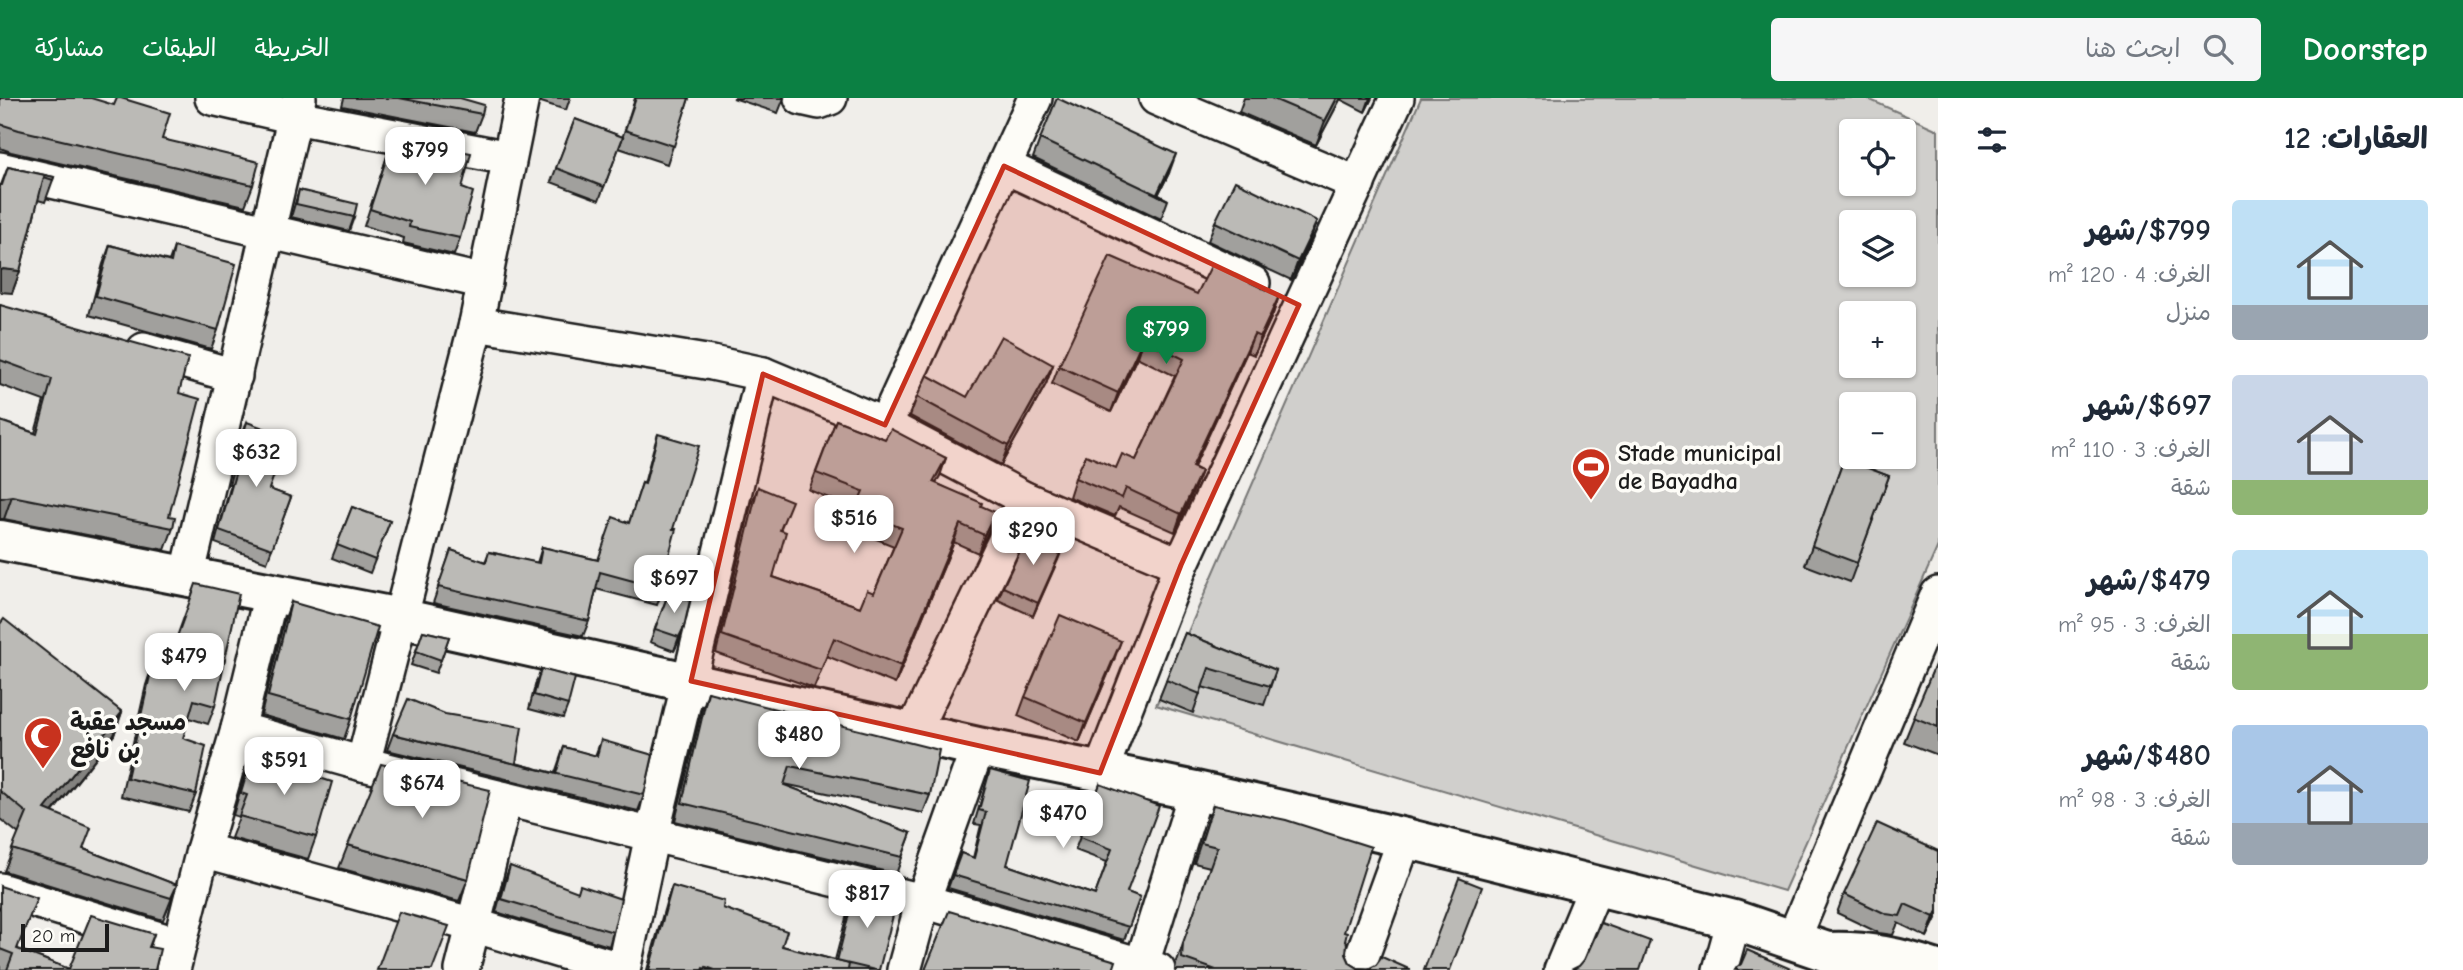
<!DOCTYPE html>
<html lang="ar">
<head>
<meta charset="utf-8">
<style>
  :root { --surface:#fff; --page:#f6f6f7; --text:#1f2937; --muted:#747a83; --accent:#0b8043 }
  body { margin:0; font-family:"Comic Neue","Playpen Sans Arabic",sans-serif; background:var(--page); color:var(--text); direction:rtl; height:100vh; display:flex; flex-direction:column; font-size:26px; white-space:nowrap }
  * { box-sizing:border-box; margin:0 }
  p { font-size:23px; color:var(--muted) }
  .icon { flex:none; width:38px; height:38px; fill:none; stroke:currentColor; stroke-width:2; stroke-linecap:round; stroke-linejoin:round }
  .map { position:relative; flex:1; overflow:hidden; direction:ltr }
  .panel { display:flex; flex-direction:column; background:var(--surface); width:525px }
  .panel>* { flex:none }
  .buttons { position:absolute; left:1839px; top:21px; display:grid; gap:14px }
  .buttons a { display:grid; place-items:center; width:77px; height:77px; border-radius:7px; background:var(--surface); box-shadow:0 2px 5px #0004; font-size:35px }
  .scale { position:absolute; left:21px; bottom:18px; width:88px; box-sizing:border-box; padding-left:7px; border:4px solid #1c1c1c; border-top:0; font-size:19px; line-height:24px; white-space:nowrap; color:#1c1c1c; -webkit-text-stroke:5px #fdfcf7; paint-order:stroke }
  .price { position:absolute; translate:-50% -60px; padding:0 16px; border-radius:14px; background:#fff; color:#222; font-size:23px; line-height:46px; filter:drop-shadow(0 2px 4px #0008) }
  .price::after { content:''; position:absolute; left:50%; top:42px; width:21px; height:16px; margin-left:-10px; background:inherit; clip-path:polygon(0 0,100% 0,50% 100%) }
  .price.current { background:var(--accent); color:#fff }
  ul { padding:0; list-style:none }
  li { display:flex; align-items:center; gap:21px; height:175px; padding:0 35px }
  li span { display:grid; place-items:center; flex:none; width:196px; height:140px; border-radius:7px; color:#555 }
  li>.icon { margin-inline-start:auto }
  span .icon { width:84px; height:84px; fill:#fffc; stroke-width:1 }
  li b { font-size:30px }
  h2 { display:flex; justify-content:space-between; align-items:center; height:84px; padding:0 35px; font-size:30px }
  header { display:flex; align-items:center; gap:42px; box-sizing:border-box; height:98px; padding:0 35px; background:var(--accent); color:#fff }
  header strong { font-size:33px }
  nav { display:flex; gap:38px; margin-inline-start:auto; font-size:24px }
  .search { width:490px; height:63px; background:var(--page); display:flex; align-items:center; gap:18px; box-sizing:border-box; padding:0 24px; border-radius:7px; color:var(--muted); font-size:26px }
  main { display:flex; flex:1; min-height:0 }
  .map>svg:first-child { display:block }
  .green { fill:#d0cfcc; stroke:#767674; stroke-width:2; fill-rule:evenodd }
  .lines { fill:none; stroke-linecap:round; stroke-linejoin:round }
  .street-casing { stroke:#1c1c1c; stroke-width:38 }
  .secondary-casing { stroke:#1c1c1c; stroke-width:44 }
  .street { stroke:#fdfcf7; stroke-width:33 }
  .secondary { stroke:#fdfcf7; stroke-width:38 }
  .wall { fill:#a1a09d; stroke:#1c1c1c; stroke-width:2 }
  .shaded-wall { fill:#83827f; stroke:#1c1c1c; stroke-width:2 }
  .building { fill:#bbbab6; stroke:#1c1c1c; stroke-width:2 }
  .marked { fill:#c8321e; fill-opacity:0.2; stroke:#c8321e; stroke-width:5; stroke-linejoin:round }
  .labels { text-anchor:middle; stroke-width:7; stroke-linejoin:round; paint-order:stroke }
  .poi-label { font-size:24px; font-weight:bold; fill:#1c1c1c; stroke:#fdfcf7; text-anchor:start }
</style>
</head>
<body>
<header>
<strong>Doorstep</strong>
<div class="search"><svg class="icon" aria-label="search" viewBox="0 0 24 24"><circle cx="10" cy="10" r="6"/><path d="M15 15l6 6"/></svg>ابحث هنا</div>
<nav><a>الخريطة</a><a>الطبقات</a><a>مشاركة</a></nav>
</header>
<main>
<section class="panel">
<h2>العقارات: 12<svg class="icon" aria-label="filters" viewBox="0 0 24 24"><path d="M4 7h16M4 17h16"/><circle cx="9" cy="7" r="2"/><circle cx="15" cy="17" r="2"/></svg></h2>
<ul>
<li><span style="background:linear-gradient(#bfe0f5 75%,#9aa5b1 0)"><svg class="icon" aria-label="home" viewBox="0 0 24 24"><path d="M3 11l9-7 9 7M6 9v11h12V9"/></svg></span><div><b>$799/شهر</b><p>الغرف: 4 · 120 m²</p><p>منزل</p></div></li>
<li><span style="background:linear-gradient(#c9d6e8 75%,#8fb573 0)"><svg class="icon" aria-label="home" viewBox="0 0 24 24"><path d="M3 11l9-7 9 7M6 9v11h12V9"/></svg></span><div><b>$697/شهر</b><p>الغرف: 3 · 110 m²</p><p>شقة</p></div></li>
<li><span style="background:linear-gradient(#bfe0f5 60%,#8fb573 0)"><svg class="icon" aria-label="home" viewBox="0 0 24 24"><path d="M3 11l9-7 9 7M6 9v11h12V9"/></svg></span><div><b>$479/شهر</b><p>الغرف: 3 · 95 m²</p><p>شقة</p></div></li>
<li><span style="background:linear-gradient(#a9c7e8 70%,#9aa5b1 0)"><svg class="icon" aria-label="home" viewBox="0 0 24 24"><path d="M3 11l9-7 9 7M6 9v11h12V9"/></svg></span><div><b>$480/شهر</b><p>الغرف: 3 · 98 m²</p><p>شقة</p></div></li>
</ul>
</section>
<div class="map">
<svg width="1938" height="872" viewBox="0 0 1938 872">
  <rect width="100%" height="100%" fill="#f0eeea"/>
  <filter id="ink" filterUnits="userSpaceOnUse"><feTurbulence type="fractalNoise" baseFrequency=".0143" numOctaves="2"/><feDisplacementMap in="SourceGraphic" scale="14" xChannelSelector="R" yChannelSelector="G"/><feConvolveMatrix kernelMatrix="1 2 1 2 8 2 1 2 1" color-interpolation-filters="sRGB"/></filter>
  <g filter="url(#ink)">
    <!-- green -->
    <path class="green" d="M1421,0H1866L1938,32V448L1784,793L1156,607ZM1852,33H1904V86H1852ZM1852,124H1904V177H1852ZM1852,215H1904V268H1852ZM1852,306H1904V359H1852Z"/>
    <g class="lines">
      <!-- street casing -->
      <g class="street-casing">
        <g id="street">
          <polyline points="212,0 295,19 509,60"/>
          <polyline points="801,0 819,4 830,0"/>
          <polyline points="1156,0 1358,86"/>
          <polyline points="1004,68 1253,185"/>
          <polyline points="0,71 485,184"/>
          <polyline points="476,226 712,265 763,276 885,327 1025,401 1181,467"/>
          <polyline points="144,252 235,278"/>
          <polyline points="885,327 1035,0"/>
          <polyline points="187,479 299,0"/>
          <polyline points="238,631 363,666 923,803 1158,872"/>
          <polyline points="913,634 1025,401"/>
          <polyline points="363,666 476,226 522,0"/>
          <polyline points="1100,675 1181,467 1397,0"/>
          <polyline points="203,752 473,827 623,872 652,737 763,276"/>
          <polyline points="0,792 179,847"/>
          <polyline points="1793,842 1938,496"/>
          <polyline points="173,872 203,752 238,631 271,496"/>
          <polyline points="462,872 505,701"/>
          <polyline points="904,872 923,803 978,649"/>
          <polyline points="1140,872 1196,693"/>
          <polyline points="1357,872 1405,740"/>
          <polyline points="1561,872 1597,786"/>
          <polyline points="1720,872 1734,822"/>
        </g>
      </g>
      <!-- secondary casing -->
      <g class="secondary-casing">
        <g id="secondary">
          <polyline points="0,442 400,520 978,649 1196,693 1405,740 1734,822 1827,854 1855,872"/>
          <path d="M1827,854C1866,852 1900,860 1937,872"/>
        </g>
      </g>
      <!-- street -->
      <use href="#street" class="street"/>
      <!-- secondary -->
      <use href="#secondary" class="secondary"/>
    </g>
    <!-- wall -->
    <g class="wall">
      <polygon points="0,0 253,87 245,108 11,54 0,50"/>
      <polygon points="344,0 460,0 482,16 475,34 342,8"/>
      <polygon points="541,0 570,0 566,12 541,4"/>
      <polygon points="635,0 689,0 667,66 619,50"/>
      <polygon points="733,0 784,0 778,15"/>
      <polygon points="1244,0 1372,0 1365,14 1340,1 1316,47 1239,14"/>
      <polygon points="575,21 623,39 599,102 551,84"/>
      <polygon points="393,40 462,90 460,140 454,157 403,145 404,140 364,128"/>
      <polygon points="1040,41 1169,75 1158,97 1168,102 1161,121 1033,60"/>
      <polygon points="8,69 54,79 45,104 38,102 20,173 12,195 1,87"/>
      <polygon points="299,92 354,119 349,133 291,119"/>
      <polygon points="1215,124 1310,142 1291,182 1208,143"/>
      <polygon points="110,147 169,163 174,149 218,232 211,251 89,217 103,166"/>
      <polygon points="1197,196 1279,198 1273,216 1254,257 1247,254 1194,369 1201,373 1194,391 1175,434 1119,409 1115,418 1069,399 1075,380 1116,370 1136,362 1175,278 1137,259 1111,314 1052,286 1059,268"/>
      <polygon points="0,207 179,295 169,418 173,430 165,452 4,421 0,421 0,323 35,335 44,303 0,287"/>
      <polygon points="1053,267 1046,286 1001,367 910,318 917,299 967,299"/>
      <polygon points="836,322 885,341 946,360 936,385 981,408 989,432 978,455 954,444 895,586 827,558 814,590 716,555 751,407 758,389 781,432 773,479 860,509 874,495 894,448 849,430 856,411 809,392"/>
      <polygon points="247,324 269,391 291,399 267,464 215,445 231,386 229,386 242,338"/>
      <polygon points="658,336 673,431 663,491 657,507 596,491 589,523 583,538 433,505 451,452 485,464 489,454 537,465 542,449 598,462 629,425 642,385 644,386 653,352"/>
      <polygon points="1844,361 1889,378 1850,484 1805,467"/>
      <polygon points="352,409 390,423 370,475 332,460"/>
      <polygon points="1063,449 1033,518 998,502 1003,489"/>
      <polygon points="669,494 684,529 674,553 650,544"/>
      <polygon points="291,504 351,621 344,641 261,617 284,523"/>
      <polygon points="0,526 122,614 114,637 53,714 84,751 177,787 163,822 4,773 19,736 0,721"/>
      <polygon points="423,533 449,539 436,575 411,567"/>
      <polygon points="1185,535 1276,572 1264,607 1202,589 1193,615 1159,601"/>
      <polygon points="1938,560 1938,657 1904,644"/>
      <polygon points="1114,562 1079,644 1018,618 1025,599"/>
      <polygon points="152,569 215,608 208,626 189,620 183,640 196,696 189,714 121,698 146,587"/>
      <polygon points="541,571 568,607 563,620 529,611 536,584"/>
      <polygon points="708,594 930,697 923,715 784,686 784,687 911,735 896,776 675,723 702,612"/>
      <polygon points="393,636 555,675 564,649 595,658 601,642 644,697 638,713 387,652"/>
      <polygon points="252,658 316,739 308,761 231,740 239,719 233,717 244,680"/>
      <polygon points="990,672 1007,767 1095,797 1107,764 1075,752 1100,686 1127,794 1140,799 1124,842 948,790 961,755 973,760 981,727 974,726"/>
      <polygon points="1213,707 1344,834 1346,856 1350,865 1358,870 1411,872 1175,872 1176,866 1210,769 1194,765"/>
      <polygon points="348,747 468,781 459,803 339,770"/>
      <polygon points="1938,753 1938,816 1927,839 1898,825 1893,837 1879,835 1837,815 1844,796"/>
      <polygon points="510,768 613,834 609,848 496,814 505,781"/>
      <polygon points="0,788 18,851 69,871 154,836 150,849 155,872 0,872"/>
      <polygon points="672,788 723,810 782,848 835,862 850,805 855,792 879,872 647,872 666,805"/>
    </g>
    <!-- shaded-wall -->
    <g class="shaded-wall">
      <polygon points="1337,0 1341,0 1316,47 1325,23"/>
      <polygon points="1370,0 1372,0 1365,14"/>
      <polygon points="1176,56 1169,75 1158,97 1157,96"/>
      <polygon points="1317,123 1310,142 1291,182 1298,163"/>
      <polygon points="3,171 20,173 12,195 0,194 0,173"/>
      <polygon points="1279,198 1273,216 1254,257 1260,239"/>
      <polygon points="1254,236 1247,254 1185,387 1192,369"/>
      <polygon points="1143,241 1137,259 1111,314 1118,295"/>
      <polygon points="1053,267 1046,286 1001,367 1008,348"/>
      <polygon points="946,360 940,378 927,401 933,384"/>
      <polygon points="1201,373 1194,391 1175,434 1181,416"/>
      <polygon points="12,398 4,421 0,421 0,400"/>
      <polygon points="995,414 989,432 978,455 984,437"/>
      <polygon points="960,426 954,444 895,586 901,568"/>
      <polygon points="1063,449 1058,462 1033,518 1038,505"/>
      <polygon points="684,529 679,543 674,553 679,539"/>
      <polygon points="1121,543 1114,562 1079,644 1086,625"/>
      <polygon points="122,614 114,637 37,733 45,711"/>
      <polygon points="1938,811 1938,816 1927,839 1934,819"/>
    </g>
    <!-- building -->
    <g class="building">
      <polygon points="0,0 91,0 114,7 117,0 121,0 170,15 162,41 259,64 253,87 19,32 0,26"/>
      <polygon points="399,0 460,0 484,7 482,16"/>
      <polygon points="636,0 689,0 674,48 625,32"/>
      <polygon points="1057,0 1176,56 1157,96 1168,102 1040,41"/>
      <polygon points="1271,0 1337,0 1325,23"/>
      <polygon points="575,21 623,39 604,89 556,70"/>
      <polygon points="393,40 471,55 462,90 473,94 460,140 409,129 410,124 370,111"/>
      <polygon points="8,69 54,79 53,82 44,79 20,173 3,171 0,173 0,87 2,87"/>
      <polygon points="1235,83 1317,123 1298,163 1215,124"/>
      <polygon points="299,92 357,106 354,119 296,106"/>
      <polygon points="110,147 171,164 174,149 236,166 218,232 96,198"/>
      <polygon points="1110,158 1197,196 1212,166 1279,198 1260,239 1254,236 1192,369 1201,373 1181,416 1126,390 1122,400 1075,380 1086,357 1116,370 1122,356 1136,362 1184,261 1143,241 1118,295 1059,268"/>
      <polygon points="0,207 188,260 179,295 200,301 169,418 175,419 173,430 12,398 0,400 0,323 37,336 52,281 0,262"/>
      <polygon points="1001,238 1053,267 1008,348 917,299 927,277 967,299"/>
      <polygon points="836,322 885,341 891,331 946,360 933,384 982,405 981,408 995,414 984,437 960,426 901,568 834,540 821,572 722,537 758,389 792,403 780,432 786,434 773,479 860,509 867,492 874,495 902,430 855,412 863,393 816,375"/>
      <polygon points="247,324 288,339 269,391 291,399 272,451 219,432 236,373 233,372"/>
      <polygon points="658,336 699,348 673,431 676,431 669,457 672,458 663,491 600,474 589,523 438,489 451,452 486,464 489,454 539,465 542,449 598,462 613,419 629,425 642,385 645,386"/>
      <polygon points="1844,361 1889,378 1857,465 1812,448"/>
      <polygon points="352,409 390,423 375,462 337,447"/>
      <polygon points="1029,434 1063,449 1038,505 1003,489"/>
      <polygon points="196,486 239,496 215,608 194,602 183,640 206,648 196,696 127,680 152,569 165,572"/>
      <polygon points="669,494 690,502 684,529 679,539 655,531"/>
      <polygon points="291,504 378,529 351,621 268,598"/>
      <polygon points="1060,517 1121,543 1086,625 1025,599"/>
      <polygon points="4,521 122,614 45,711 91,730 83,751 177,787 171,800 12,751 27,715 0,693 0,526"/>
      <polygon points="423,533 449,539 441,562 416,553"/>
      <polygon points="1185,535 1276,572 1270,588 1209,570 1200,596 1166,582"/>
      <polygon points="1938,560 1938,629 1913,619"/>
      <polygon points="541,571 575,580 568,607 534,597"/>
      <polygon points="708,594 939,652 930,697 790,668 784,687 911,735 902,759 682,705"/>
      <polygon points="408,601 445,616 522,629 516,665 556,676 564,649 597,658 601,642 653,657 644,697 393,636"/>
      <polygon points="252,658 332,684 316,739 239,718 247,697 241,695"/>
      <polygon points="381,666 490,692 468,781 348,747"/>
      <polygon points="990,672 1030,683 1007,767 1095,797 1112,751 1080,739 1100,686 1159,708 1127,794 1140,799 1129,829 953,777 961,755 974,760 986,714 979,712"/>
      <polygon points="1213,707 1286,722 1371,749 1344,834 1347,835 1345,843 1347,844 1346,856 1350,865 1358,870 1368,871 1376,867 1382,859 1411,872 1216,872 1182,860 1183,845 1217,749 1201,745"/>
      <polygon points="1877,725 1938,753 1938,811 1934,819 1905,806 1900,818 1886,816 1844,796"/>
      <polygon points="510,768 578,794 580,787 621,801 613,834 501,801"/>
      <polygon points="1459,780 1482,789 1450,872 1424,872"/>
      <polygon points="0,788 37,800 17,851 69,871 91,817 154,836 149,849 160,851 155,872 7,872 13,856 0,851"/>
      <polygon points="672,788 724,803 723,810 787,833 782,848 849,866 848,872 715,872 706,869 705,871 703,870 702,872 649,872"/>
      <polygon points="855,792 897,802 879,872 875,872 837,863"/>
      <polygon points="949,813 1116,863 1113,872 925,872"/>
      <polygon points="399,814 449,828 432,872 377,872"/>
      <polygon points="1601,825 1650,843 1640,872 1571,872 1579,868 1585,861"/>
      <polygon points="1747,852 1793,872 1735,872 1737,869 1741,866"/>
    </g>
  </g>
  <!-- marked area -->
  <path class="marked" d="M1004,68L1299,207L1181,467L1100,675L691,583L763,276L885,327Z"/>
  <!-- icons -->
  <defs>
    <g id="stadium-pin" transform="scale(2.0125)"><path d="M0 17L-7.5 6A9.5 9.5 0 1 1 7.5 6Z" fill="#c8321e" stroke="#fdfcf7"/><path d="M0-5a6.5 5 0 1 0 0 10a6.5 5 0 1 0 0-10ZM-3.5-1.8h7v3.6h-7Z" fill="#fff"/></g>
    <g id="mosque-pin" transform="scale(2.0125)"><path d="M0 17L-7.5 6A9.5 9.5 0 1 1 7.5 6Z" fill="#c8321e" stroke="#fdfcf7"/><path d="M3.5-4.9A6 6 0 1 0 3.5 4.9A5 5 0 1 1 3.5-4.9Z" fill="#fff"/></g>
  </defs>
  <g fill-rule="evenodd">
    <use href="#stadium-pin" x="1591" y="369"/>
    <use href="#mosque-pin" x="43" y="638"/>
  </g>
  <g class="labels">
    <!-- poi labels -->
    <g class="poi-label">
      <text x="1618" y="363">Stade municipal<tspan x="1618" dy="28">de Bayadha</tspan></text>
      <text x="70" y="632">مسجد عقبة<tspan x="70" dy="28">بن نافع</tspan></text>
    </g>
  </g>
</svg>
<div class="buttons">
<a><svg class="icon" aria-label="locate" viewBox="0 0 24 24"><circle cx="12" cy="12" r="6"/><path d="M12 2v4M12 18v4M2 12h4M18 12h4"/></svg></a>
<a><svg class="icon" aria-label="layers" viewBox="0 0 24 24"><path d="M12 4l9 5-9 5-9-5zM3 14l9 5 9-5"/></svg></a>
<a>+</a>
<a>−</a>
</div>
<div class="scale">20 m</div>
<b class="price" style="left:425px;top:89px">$799</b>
<b class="price current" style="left:1166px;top:268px">$799</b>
<b class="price" style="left:256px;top:391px">$632</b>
<b class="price" style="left:854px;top:457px">$516</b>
<b class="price" style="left:1033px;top:469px">$290</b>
<b class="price" style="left:674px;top:517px">$697</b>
<b class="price" style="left:184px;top:595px">$479</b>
<b class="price" style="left:799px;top:673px">$480</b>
<b class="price" style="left:284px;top:699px">$591</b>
<b class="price" style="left:422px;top:722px">$674</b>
<b class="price" style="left:1063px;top:752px">$470</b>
<b class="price" style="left:867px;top:832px">$817</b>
</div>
</main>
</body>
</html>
